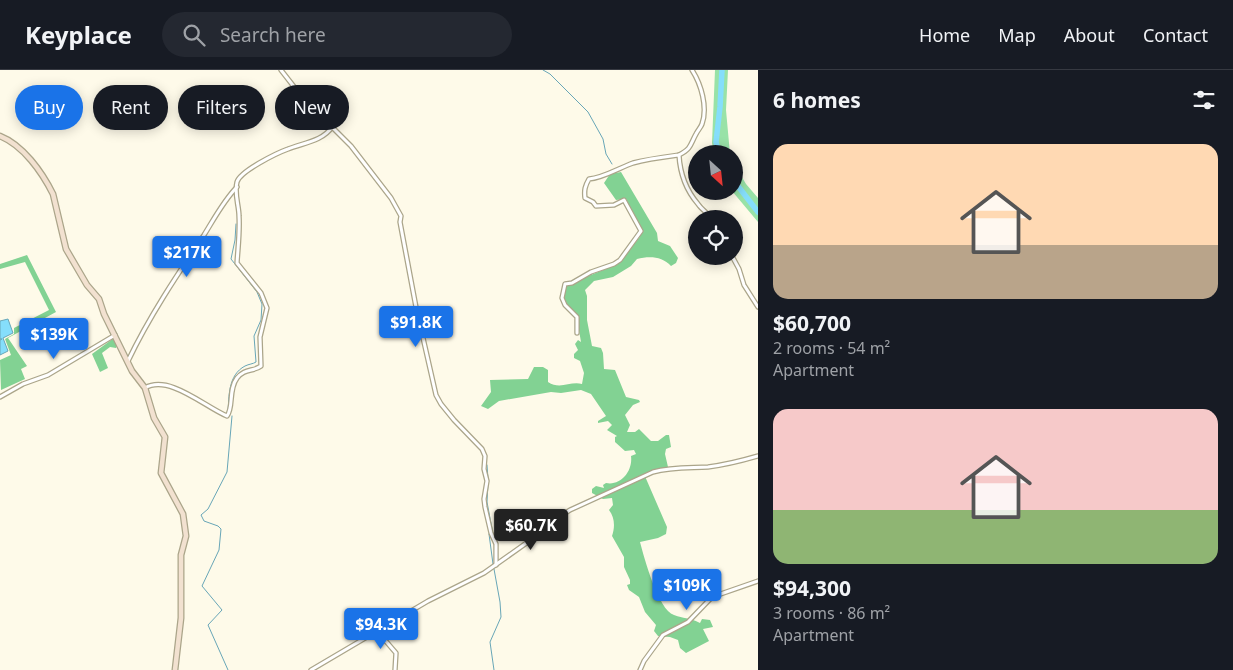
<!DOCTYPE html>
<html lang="en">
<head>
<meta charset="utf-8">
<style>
  :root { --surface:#171b24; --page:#242831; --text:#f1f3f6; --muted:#9ea1a6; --line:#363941; --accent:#1a73e8 }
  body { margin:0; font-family:"Noto Sans",sans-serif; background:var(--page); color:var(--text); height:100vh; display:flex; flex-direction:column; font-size:19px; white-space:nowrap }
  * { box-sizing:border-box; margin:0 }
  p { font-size:16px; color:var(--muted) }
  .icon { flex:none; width:28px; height:28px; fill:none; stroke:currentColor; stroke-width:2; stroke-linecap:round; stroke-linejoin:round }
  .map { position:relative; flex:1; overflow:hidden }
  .sheet { display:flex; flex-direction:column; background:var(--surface); width:475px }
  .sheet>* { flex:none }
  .top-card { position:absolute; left:15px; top:15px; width:475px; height:45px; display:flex; gap:10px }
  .needle { width:32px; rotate:153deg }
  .buttons { position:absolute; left:688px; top:75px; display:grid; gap:10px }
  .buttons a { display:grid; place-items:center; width:55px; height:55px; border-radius:50%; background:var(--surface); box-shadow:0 2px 12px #0003; font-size:25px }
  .price { position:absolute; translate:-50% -42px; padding:0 11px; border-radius:5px; background:var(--accent); color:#fff; font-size:16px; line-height:32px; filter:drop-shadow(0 1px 2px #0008) }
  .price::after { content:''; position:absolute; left:50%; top:30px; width:15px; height:11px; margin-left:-8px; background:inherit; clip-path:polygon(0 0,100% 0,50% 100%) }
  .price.current { background:#222; color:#fff }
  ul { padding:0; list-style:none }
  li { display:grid; align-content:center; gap:10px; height:265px; padding:0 15px }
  li span { display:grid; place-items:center; height:155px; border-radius:15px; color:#555 }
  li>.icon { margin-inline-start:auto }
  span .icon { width:90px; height:90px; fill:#fffc; stroke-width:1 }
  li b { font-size:21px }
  h2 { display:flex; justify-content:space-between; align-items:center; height:60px; padding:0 15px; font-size:21px }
  .pill { padding:0 18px; border-radius:22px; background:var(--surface); box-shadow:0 2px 12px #0003; font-size:18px; line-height:45px }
  .pill.current { background:var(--accent); color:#fff }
  header { display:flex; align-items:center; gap:30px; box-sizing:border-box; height:70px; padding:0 25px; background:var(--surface); border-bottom:1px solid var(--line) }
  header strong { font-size:24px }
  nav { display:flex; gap:28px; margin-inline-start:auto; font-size:18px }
  .search { width:350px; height:45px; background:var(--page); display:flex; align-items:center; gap:12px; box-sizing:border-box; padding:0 18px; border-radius:28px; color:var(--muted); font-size:19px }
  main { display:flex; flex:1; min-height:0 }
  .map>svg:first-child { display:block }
  .green { fill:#98e2a7 }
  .forest { fill:#82d293 }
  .water { fill:#85defb; stroke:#68a6b7 }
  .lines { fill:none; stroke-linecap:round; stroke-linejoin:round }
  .stream { stroke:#68a6b7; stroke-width:1 }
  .river { stroke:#85defb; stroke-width:5.5 }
  .street-casing { stroke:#aba58a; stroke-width:5.5 }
  .secondary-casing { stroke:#aba58a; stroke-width:7 }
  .street { stroke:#fff; stroke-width:3 }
  .secondary { stroke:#f2e1d0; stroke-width:4.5 }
</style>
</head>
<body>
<header>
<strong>Keyplace</strong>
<div class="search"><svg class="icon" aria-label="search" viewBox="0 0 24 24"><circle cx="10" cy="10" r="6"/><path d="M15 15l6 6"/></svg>Search here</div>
<nav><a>Home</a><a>Map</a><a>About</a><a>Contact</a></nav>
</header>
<main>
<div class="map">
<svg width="758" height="600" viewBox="0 0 758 600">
  <rect width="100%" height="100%" fill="#fefae9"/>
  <!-- green -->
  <g class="green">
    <polygon points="715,0 728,0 726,40 730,84 714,84 712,73"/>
    <polygon points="734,94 746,114 758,128 758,152 732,121 734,121"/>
  </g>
  <!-- forest -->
  <g class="forest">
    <path d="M621,102L657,163L658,171L670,176L678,188L676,193L671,196C662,186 649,186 637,189L631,196L613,207L594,211L585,220L587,226V250L592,276L601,278L603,283L604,299L615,300L626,327L639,330L640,332L633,335L625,345L630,355L627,362H635L639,359L651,371H658L666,365H669L671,377L666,379L665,384L668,397L644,404L667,457L666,464L658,468L640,472C644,487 658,540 674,545C684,549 688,547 700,553L702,549L710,550L713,557L703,559L709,571L686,583L680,578L678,570L670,567L658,566L654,561L656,555L645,542L639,527L629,520L627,515L630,514V510L624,497V487L612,466C615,457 615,448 609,440L613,435L612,428L603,429L592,423V419L596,416L604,418L603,415L606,413C621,416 633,401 631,386L636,384L634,380L625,381L615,372V367L617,366L607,360L612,355L608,351L598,353V351L606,346L591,324L581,320L561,323L551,322L499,331L488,339L481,336L491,322L490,310L528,309L534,297H543L548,300V312C560,320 570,311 582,314L584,303L580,291L574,288V284L578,280L575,274L578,270L581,272L576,243L568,237L563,229L566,215L618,194L639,168L642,161L626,129L616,130L604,113L610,104Z"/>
    <polygon points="27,185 56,242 8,268 27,296 21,299 25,309 1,320 0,290 11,285 5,269 14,264 14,258 49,240 25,192 0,199 0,194"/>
    <polygon points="114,268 120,269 116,278 110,277 102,283 108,298 100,302 92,284"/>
  </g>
  <!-- water -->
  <polygon class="water" points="8,249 13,263 3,268 8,281 0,285 0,270 2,269 0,269 0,251"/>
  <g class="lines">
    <!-- stream -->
    <g class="stream">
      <polyline points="543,0 550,4 588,42 603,69 606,84 612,94"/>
      <path d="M228,343C229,326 228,305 245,296C249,294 253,294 256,292L254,266L261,250L262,234L257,222L231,189L235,170L236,154"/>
      <polyline points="487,395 488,409"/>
      <polyline points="488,413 487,432 492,459"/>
      <polyline points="489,464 493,494"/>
      <polyline points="494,499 500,532 501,547 490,572 494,600"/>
      <polyline points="228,600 208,555 222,540 202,516 219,480 221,459 218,456 204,451 201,445 208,439 227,402 232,346"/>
    </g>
    <!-- river -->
    <g class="river">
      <polyline points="719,84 716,72 720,37 722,0"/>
      <polyline points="734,111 758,142"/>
    </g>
    <!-- street casing -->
    <g class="street-casing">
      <g id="street">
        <path d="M692,0C701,14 708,37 702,54C701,57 698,60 696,64C690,75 692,78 679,85C680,103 686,120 698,134C702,140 708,143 712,149"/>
        <polyline points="332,57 351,76 391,128 401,146 400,152 416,237 436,325 441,334 454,350 482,379 485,386 484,399 487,411 484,429 485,437 491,463 496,474 496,495"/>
        <polyline points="732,186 739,199 744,215 758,237"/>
        <path d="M577,263V247L565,235L562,228L565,214L572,213L591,202L614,194L620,190L641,161L624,130L614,135L596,136L593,132L585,128C584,120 585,116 589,109C603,108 619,98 633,93C648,89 664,87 679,85"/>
        <path d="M128,291C149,247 177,205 204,165C214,149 224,130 237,117"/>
        <path d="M145,318C169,304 205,337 227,346C234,337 228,320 237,308C245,298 253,302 261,296L260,267L267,238L261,223L237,193C238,177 240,162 239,146C239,135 234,124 237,112C240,101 277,83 288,79C303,73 323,71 332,57L302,27L281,0"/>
        <polyline points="0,327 23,314 48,305 115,265"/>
        <polyline points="380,559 384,569 396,583 395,600"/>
        <path d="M311,600L428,531L484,503L525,474L553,451L570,440L653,402C671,397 689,398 708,397C725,395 741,391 758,386"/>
        <polyline points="640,600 644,591 663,565 688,552 712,527 758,511"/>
      </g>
    </g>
    <!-- secondary casing -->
    <g class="secondary-casing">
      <path id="secondary" d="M0,66C23,75 42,102 53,124L66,179L87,215L99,229L104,244L132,301L145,318L154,348L165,367L161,403L183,444L186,466L181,485V548L175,600"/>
    </g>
    <!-- street -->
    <use href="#street" class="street"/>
    <!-- secondary -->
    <use href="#secondary" class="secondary"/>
  </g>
</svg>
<div class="buttons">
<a><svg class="needle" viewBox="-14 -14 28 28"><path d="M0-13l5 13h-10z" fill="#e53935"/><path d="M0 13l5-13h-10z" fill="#9ea1a6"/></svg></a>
<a><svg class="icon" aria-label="locate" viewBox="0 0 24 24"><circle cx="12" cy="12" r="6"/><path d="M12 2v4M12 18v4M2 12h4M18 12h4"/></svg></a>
</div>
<b class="price" style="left:187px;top:208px">$217K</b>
<b class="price" style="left:416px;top:278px">$91.8K</b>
<b class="price" style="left:54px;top:290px">$139K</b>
<b class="price current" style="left:531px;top:481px">$60.7K</b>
<b class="price" style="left:687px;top:541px">$109K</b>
<b class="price" style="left:381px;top:580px">$94.3K</b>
<div class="top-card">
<a class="pill current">Buy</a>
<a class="pill">Rent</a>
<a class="pill">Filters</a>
<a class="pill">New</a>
</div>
</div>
<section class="sheet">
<h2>6 homes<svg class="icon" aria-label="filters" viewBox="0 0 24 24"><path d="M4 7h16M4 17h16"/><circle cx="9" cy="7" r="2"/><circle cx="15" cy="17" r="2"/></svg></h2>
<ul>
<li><span style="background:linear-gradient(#ffd9b3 65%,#b9a48a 0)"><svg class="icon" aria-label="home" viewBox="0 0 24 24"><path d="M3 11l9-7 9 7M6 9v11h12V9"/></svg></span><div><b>$60,700</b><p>2 rooms · 54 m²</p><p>Apartment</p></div></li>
<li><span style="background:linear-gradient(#f6c9c9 65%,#8fb573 0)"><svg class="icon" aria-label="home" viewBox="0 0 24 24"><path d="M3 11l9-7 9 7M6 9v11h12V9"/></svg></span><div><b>$94,300</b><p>3 rooms · 86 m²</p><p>Apartment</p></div></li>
</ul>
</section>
</main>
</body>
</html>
